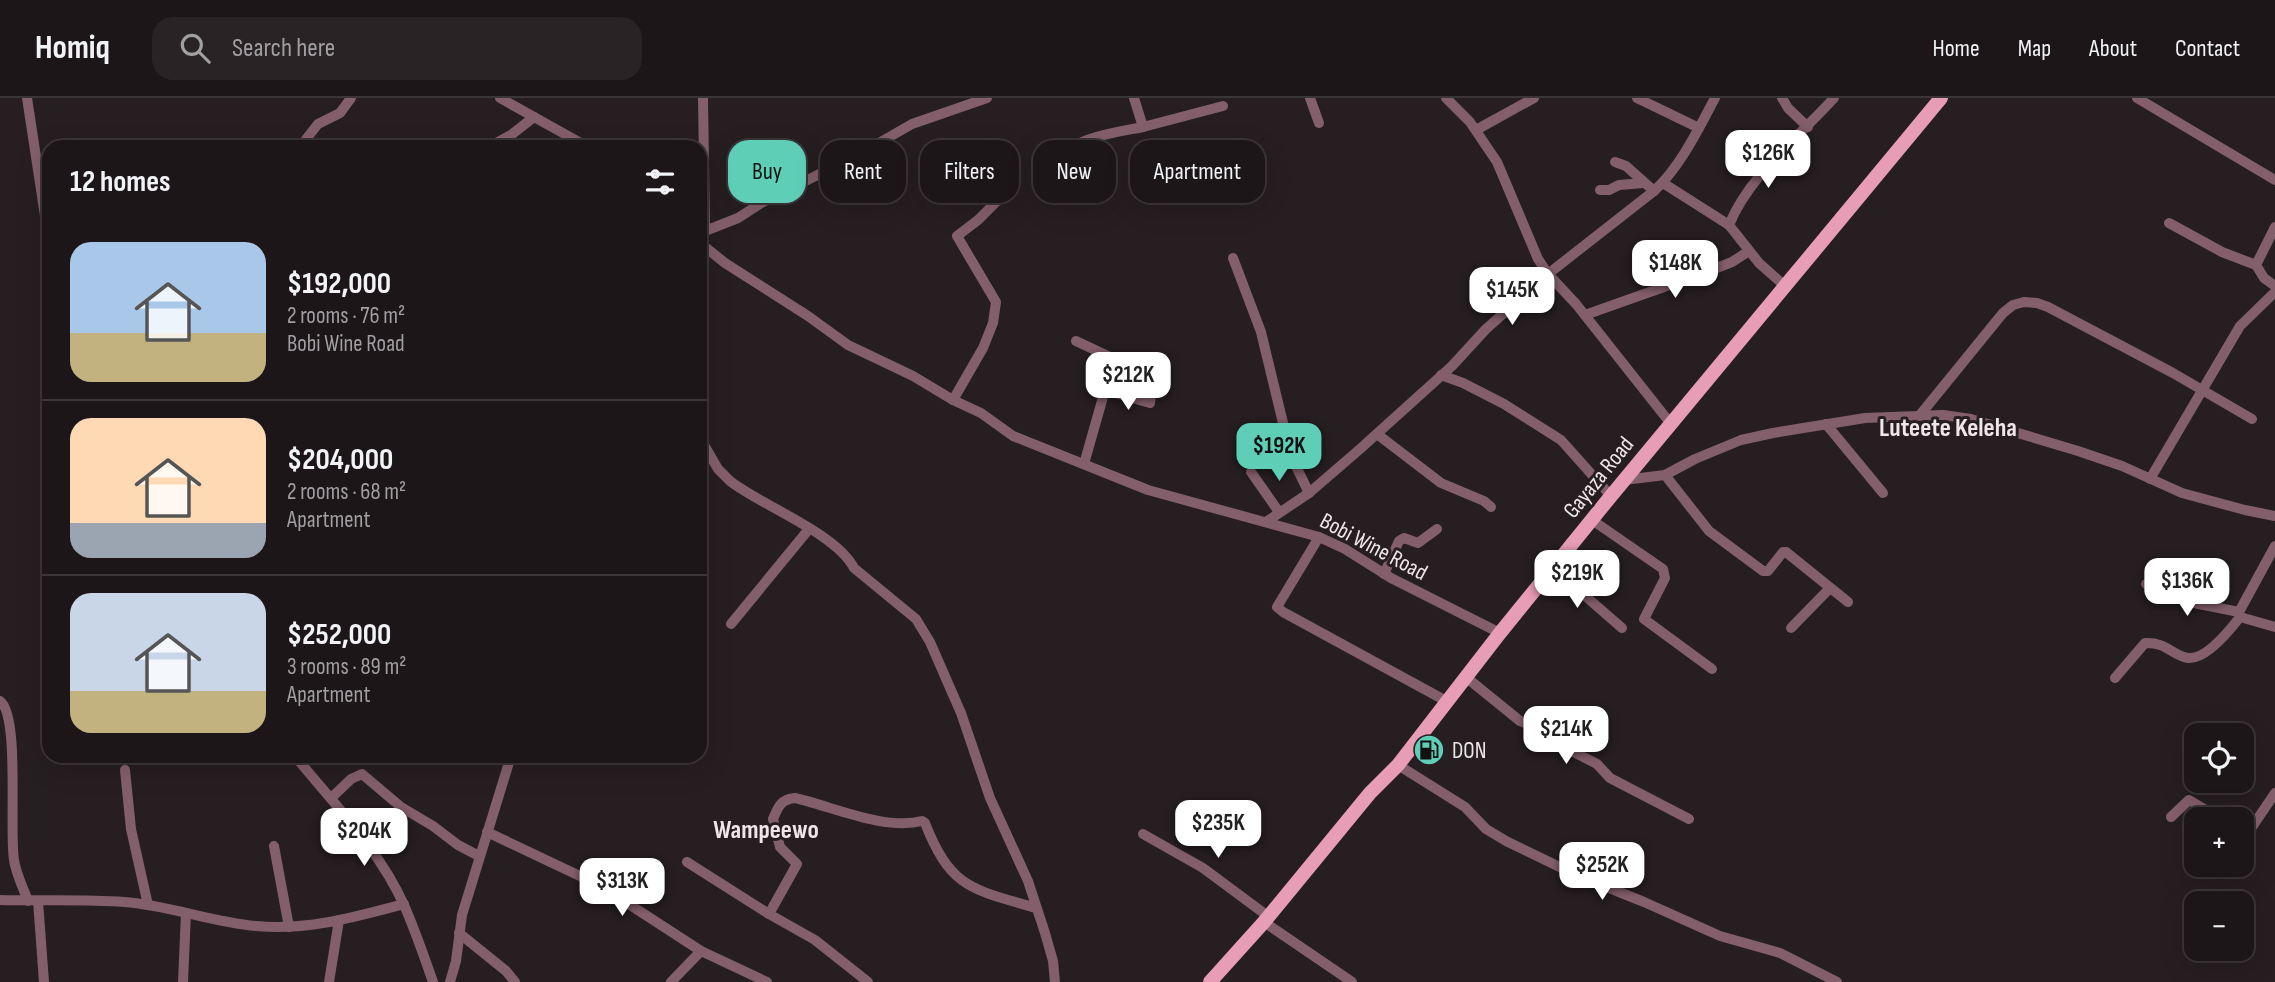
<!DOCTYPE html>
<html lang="en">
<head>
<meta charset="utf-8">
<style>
  :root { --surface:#1c1618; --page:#292325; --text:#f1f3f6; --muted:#a09fa2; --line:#3a3537; --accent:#5eceb7 }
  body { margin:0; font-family:"Sofia Sans Condensed",sans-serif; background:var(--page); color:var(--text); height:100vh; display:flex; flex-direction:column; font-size:26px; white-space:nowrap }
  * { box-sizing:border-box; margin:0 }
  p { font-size:23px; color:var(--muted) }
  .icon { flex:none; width:38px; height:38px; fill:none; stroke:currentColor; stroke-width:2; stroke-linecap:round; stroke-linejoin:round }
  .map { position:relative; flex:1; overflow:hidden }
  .side { position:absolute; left:42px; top:42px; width:665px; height:623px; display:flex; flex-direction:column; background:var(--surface); border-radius:21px; box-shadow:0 7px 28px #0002,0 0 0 2px var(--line) }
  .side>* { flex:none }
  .banner { position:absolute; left:728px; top:42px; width:665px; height:63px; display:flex; gap:14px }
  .tools { position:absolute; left:2184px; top:625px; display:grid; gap:14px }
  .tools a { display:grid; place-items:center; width:70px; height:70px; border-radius:14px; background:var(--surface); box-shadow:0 7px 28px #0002,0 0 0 2px var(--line); font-size:35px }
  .price { position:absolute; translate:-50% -60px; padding:0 16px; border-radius:14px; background:#fff; color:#222; font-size:23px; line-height:46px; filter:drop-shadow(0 2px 4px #0008) }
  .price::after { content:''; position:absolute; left:50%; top:42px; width:21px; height:16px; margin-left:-10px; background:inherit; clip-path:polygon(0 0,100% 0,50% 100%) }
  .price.on { background:var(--accent); color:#111 }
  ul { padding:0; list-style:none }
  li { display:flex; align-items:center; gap:21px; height:175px; padding:0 28px }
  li+li { border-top:2px solid var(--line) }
  li span { display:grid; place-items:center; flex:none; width:196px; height:140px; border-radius:21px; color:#555 }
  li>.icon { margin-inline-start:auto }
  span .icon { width:84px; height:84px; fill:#fffc; stroke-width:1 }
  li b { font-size:30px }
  h2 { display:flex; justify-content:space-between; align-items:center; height:84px; padding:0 28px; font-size:30px }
  .tag { padding:0 24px; border-radius:21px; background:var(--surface); box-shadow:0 7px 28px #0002,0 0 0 2px var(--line); font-size:24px; line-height:63px }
  .tag.on { background:var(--accent); color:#111 }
  header { display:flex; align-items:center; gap:42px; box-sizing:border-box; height:98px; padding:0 35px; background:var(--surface); border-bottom:2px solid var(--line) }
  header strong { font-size:33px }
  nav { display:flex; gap:38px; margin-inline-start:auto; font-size:24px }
  .search { width:490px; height:63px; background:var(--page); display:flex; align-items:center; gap:18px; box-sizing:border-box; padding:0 24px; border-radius:21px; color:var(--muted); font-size:26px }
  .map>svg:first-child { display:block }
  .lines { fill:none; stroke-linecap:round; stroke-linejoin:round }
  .minor { stroke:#835f6b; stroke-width:10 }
  .major { stroke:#e89db6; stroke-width:14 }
  .labels { text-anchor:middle; stroke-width:6; stroke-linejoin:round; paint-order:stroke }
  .street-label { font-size:23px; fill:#ede7e9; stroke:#261e20 }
  .poi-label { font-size:23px; fill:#ede7e9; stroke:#261e20; text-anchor:start }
  .quarter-label { font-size:26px; font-weight:bold; fill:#ede7e9; stroke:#261e20 }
</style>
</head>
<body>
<header>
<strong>Homiq</strong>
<div class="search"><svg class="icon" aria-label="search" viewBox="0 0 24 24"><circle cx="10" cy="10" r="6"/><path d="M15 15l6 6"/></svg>Search here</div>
<nav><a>Home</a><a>Map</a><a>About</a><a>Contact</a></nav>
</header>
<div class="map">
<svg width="2275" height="884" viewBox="0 0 2275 884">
  <rect width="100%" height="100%" fill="#261e20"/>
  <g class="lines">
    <!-- minor -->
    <g class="minor">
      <polyline points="27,0 49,144"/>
      <polyline points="500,0 588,49"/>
      <polyline points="703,0 705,131"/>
      <polyline points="1134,0 1143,29 1223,8"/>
      <polyline points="1310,0 1319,25"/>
      <polyline points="1446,0 1470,24 1497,64 1538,161 1548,176 1576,206 1671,326"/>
      <polyline points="1637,0 1699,30"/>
      <polyline points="1782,0 1788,10 1808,29"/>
      <polyline points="2137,0 2275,82"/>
      <polyline points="1476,32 1534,0"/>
      <polyline points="300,49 318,26 340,15 351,0"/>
      <polyline points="489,49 511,37 534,19"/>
      <polyline points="1615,64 1626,68 1654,93"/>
      <path d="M1065,84L1058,64C1067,40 1119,34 1143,29"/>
      <polyline points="1663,85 1729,127"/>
      <polyline points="1600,92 1609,92 1619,87 1644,85"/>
      <polyline points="2169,125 2222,154 2256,167 2264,180 2275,188"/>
      <polyline points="700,135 738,120 763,104 858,57 912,26 987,0"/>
      <polyline points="700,145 725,165 808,218 848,247 913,278 953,302 981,315 1013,338 1148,392 1319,439 1345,451 1391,480 1500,535"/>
      <polyline points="1233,160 1261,234 1291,358 1309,395"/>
      <polyline points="2256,167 2275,129"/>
      <path d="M1786,189L1759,165L1729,127C1750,76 1798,40 1834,0"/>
      <polyline points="1585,217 1709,173 1732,164 1749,153"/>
      <polyline points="1076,243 1110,259 1105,292"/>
      <polyline points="1441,277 1463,285 1504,306 1561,342 1611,398"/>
      <polyline points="953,302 983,250 993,225 996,204 957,138 978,122 1003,97"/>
      <polyline points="1920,317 2003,215 2013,207 2024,204 2037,205 2048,209 2173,275 2252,321"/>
      <polyline points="1826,326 1883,395"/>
      <polyline points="1377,336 1441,385 1484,403 1491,409"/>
      <path d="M700,340L718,371L730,383C762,408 836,435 854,470L916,521L930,544L961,615L990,700L1028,783L1045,835L1053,863L1055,884"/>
      <polyline points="1084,366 1105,292 1150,305 1154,276"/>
      <polyline points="1251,374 1279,414"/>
      <polyline points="1665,377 1709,433 1763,473 1768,473 1783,454 1786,454 1848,504"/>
      <polyline points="2150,381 2240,228 2275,194"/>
      <polyline points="1624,382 1665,377 1695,361 1741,342 1773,335 1865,320 1943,317 1971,321 2078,353 2122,368 2182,395 2245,412 2275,418"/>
      <polyline points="1592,422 1663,471 1665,480 1644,521 1712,571"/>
      <path d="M1266,424L1309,395L1360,351L1452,268L1486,231L1514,206L1548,176L1654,93C1680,69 1698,32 1715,0"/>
      <polyline points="1319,439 1277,509 1283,514 1448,604"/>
      <polyline points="1553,470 1622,530"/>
      <polyline points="1384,476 1399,443 1404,440 1418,445 1437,431"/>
      <polyline points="2146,486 2194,505 2239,514"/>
      <polyline points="2240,519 2275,529"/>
      <polyline points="731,526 809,431"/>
      <polyline points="1791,530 1830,490"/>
      <polyline points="1467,580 1520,623 1547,633 1554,644 1597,666 1610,680 1689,721"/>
      <path d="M2115,580L2145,545C2167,544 2171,557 2188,560C2206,562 2230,532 2240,519L2239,514L2275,448"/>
      <path d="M0,603C20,617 9,733 14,762C16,776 23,789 28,803"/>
      <path d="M295,658C333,705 379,751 404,807C415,832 424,858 433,884"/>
      <polyline points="1398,667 1465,709 1486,731 1506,743 1572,775 1644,804 1720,838 1780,855 1837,884"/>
      <polyline points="125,672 131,731 148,807"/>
      <polyline points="331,700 351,681 362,676 401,709 433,728 458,747 479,758"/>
      <polyline points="2171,719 2189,702 2221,721"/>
      <polyline points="487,734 601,788 701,853 767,884"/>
      <polyline points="2242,734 2246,735 2250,732 2275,695"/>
      <polyline points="1143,736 1203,770 1269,819"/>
      <polyline points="274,748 289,829"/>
      <polyline points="687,764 769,816 815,842 868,884"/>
      <path d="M0,802C41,803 83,801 124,804C168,807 211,824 256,828C307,833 355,819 404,806"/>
      <polyline points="38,803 44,884"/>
      <path d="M769,816L797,766L780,749L773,721C778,709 781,701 795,700C831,708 885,733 922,723L925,725C951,791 972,791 1036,810"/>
      <polyline points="1264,824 1352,884"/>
      <polyline points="459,835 506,873 515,884"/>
      <polyline points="183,884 186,815"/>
      <polyline points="329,884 339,822"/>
      <polyline points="450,884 456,863 462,817 511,658"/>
      <polyline points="671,884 701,853"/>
    </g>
    <!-- major -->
    <polyline class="major" points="1210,884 1264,824 1370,695 1398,667 1500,535 1611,398 1941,0"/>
  </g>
  <!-- icons -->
  <defs>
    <g id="fuel-disc" transform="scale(1.575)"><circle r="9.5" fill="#5eceb7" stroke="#261e20"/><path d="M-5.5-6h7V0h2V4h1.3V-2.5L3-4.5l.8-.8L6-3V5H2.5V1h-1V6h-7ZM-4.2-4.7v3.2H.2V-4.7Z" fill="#111"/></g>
  </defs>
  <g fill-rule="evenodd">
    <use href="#fuel-disc" x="1429" y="652"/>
  </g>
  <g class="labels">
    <!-- street labels -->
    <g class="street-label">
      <text transform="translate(1598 379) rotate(-51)" y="8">Gayaza Road</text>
      <text transform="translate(1374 448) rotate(28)" y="8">Bobi Wine Road</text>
    </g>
    <!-- poi labels -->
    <g class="poi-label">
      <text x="1452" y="660">DON</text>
    </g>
    <!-- quarter labels -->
    <g class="quarter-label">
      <text x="1948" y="338">Luteete Keleha</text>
      <text x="766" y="740">Wampeewo</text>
    </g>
  </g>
</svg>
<div class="tools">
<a><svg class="icon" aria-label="locate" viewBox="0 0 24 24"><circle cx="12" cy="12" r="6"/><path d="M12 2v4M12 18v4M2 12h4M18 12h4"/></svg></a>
<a>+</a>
<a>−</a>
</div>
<b class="price" style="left:1768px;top:92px">$126K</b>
<b class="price" style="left:1675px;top:202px">$148K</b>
<b class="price" style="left:1512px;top:229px">$145K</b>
<b class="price" style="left:1128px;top:314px">$212K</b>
<b class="price on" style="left:1279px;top:385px">$192K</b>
<b class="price" style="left:1577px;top:512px">$219K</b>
<b class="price" style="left:2187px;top:520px">$136K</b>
<b class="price" style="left:1566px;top:668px">$214K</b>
<b class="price" style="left:1218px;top:762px">$235K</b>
<b class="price" style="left:364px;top:770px">$204K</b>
<b class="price" style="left:1602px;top:804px">$252K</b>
<b class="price" style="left:622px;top:820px">$313K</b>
<div class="banner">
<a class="tag on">Buy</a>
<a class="tag">Rent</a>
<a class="tag">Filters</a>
<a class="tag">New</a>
<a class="tag">Apartment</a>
</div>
<section class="side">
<h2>12 homes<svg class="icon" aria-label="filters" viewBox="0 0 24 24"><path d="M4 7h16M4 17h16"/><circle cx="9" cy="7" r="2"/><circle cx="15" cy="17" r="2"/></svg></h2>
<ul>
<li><span style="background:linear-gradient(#a9c7e8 65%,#c2b280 0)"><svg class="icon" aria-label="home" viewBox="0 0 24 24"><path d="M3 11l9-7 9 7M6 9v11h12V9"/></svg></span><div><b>$192,000</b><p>2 rooms · 76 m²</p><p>Bobi Wine Road</p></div></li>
<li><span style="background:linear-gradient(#ffd9b3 75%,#9aa5b1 0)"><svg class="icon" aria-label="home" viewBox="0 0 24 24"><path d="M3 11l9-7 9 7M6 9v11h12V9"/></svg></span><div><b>$204,000</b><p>2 rooms · 68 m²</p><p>Apartment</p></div></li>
<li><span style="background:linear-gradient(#c9d6e8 70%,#c2b280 0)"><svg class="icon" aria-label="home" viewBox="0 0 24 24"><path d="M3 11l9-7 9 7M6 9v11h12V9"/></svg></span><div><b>$252,000</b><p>3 rooms · 89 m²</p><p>Apartment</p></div></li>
</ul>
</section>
</div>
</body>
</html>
